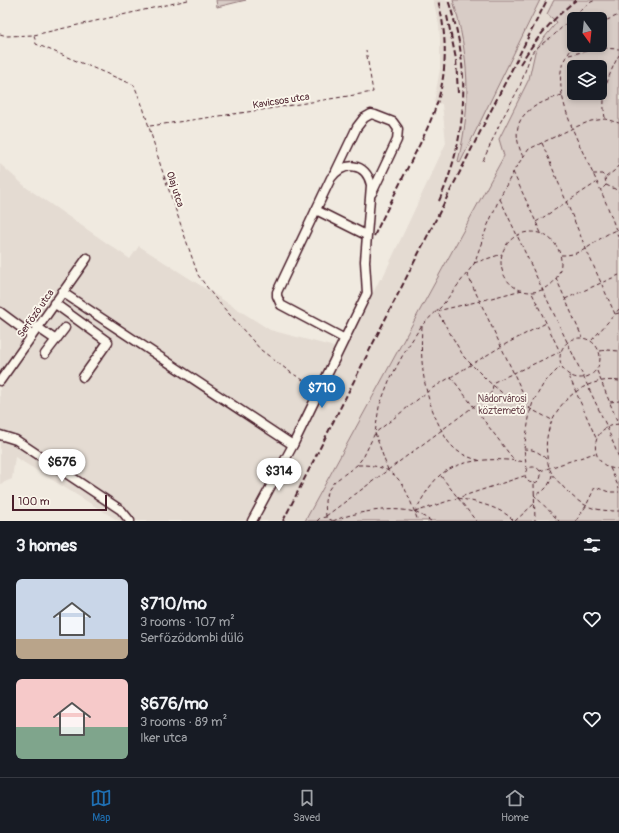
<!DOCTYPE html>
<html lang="en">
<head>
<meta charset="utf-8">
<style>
  :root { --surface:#171b24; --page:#20242c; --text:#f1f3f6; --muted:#9ea1a6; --line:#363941; --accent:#1f6fb2 }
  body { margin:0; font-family:Pangolin,sans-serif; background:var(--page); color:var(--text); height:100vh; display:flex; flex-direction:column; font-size:15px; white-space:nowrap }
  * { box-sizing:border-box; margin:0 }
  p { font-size:13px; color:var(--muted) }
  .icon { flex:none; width:22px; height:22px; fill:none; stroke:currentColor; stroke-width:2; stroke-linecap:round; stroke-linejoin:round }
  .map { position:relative; height:521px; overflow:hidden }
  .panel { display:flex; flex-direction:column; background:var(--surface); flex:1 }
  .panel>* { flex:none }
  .needle { width:26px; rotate:165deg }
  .controls { position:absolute; left:567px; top:12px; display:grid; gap:8px }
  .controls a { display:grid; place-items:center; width:40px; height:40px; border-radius:6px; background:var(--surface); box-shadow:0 2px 6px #0003; font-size:20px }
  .scale { position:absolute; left:12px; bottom:10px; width:95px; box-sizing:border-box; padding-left:4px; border:2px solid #4a1f2b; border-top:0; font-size:11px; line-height:14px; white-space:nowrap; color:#4a1f2b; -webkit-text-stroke:3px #fbf7ec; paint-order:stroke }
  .price { position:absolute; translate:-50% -34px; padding:0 9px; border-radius:14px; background:#fff; color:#222; font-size:13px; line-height:26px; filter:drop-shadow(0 1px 2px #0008) }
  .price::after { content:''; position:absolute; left:50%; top:24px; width:12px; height:9px; margin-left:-6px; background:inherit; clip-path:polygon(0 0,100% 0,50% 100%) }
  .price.on { background:var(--accent); color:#fff }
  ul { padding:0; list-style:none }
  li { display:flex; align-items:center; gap:12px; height:100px; padding:0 16px }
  li span { display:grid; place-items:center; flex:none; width:112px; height:80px; border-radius:6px; color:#555 }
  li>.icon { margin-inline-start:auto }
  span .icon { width:48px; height:48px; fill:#fffc; stroke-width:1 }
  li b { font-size:17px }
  h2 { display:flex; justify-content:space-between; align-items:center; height:48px; padding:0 16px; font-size:17px }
  .menu { display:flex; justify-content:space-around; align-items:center; height:56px; border-top:1px solid var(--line); background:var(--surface); font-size:11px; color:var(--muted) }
  .menu a { display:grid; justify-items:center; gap:2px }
  .menu .on { color:var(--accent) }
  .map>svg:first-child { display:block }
  .built { fill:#e4dbd2 }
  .green { fill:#d8ccc6; stroke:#917678; fill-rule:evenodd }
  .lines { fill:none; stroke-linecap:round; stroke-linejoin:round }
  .minor-casing { stroke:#4a1f2b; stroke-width:11 }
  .path { stroke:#4a1f2b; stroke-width:1; stroke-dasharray:4 3; stroke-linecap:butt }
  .minor { stroke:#fbf7ec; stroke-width:8 }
  .rail { stroke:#4a1f2b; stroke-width:2; stroke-dasharray:6 3; stroke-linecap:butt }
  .labels { text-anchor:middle; stroke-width:3.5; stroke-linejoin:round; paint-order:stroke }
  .street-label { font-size:10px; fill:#4a1f2b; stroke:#fbf7ec }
  .park-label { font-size:10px; fill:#6e4a52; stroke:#fbf7ec }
</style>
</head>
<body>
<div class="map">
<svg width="619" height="521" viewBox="0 0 619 521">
  <rect width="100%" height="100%" fill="#f0eae0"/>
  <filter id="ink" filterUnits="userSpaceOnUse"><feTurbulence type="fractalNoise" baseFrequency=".025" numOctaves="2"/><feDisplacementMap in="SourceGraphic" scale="8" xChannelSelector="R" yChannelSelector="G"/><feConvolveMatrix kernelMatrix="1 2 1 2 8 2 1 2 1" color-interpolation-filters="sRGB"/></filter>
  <g filter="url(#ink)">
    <!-- built -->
    <polygon class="built" points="433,0 453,0 462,35 466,57 467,78 467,102 464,139 458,161 540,0 554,0 547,14 557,22 544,38 535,52 529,79 499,138 504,156 305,521 119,521 15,457 12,479 0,484 0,164 27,188 130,259 139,246 270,330 331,346 343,353 380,279 382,279 446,143 442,104 434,102 440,69 440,39 439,25"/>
    <!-- green -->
    <g class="green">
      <polygon points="216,0 246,0 217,7"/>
      <path d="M453,0H540L460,163L458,161C472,105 469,55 453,0Z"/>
      <path d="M554,0H619V521H305L504,156L499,139L529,79L535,52L544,38L557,22L547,14ZM574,19H600V45H574ZM574,67H600V93H574Z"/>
    </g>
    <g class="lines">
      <!-- minor casing -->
      <g class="minor-casing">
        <g id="minor">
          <polyline points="336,171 357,127 364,118 371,114 375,115 393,122 398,129 397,140 372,193"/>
          <polyline points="316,210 366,235"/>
          <polyline points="62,292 293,445"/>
          <polyline points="54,303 108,342 83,377"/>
          <polyline points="0,312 31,335"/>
          <polyline points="37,327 56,340"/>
          <polyline points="45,354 65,328"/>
          <polyline points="0,381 87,258"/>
          <polyline points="0,435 16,440 121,510 130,521"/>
          <path d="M252,521L293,445L367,293L365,261L371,185C366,162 344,161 331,178L277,292V296L281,305L345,339"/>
        </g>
      </g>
      <!-- path -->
      <g class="path">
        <polyline points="600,23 619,15"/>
        <polyline points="0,34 7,36 34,35 36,44 134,85 143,107 161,167 198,275 215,298 261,350 290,372 308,383 312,388"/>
        <polyline points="34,35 188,0"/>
        <path d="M574,45C571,51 563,59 562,66C553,102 587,158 601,191C608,207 614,223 619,240"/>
        <polyline points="569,55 599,48 619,49"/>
        <path d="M605,118C601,95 608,75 619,55"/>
        <polyline points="150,126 268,109 373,92 366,50"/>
        <polyline points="542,143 586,249 615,314 619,309"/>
        <path d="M523,157C506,119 528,106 562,95"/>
        <polyline points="483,161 500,123 520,86 531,54 535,49 554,35 577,13 591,2 596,0"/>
        <polyline points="513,172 541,233"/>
        <polyline points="593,174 602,174 605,177 606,185 601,190"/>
        <polyline points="606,177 614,171 619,165"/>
        <polyline points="606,185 615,189 619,192"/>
        <polyline points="500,199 607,427 619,458"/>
        <polyline points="536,222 596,183"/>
        <circle cx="531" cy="262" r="30"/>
        <path d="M561,255C588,256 596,236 619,229"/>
        <polyline points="474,263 502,254"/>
        <polyline points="467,274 530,408"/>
        <polyline points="556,278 582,337"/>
        <polyline points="522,290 480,301 437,311 464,357 488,381 507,397 552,420"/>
        <polyline points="565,299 619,275"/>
        <path d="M422,326C420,362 423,392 439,425C443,433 447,442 454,448C461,455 471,458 481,461"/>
        <circle cx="580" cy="358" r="20"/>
        <polyline points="592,340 615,314 619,313"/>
        <polyline points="600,351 607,350 619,351"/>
        <polyline points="597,371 618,423"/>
        <polyline points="569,376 596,438"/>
        <polyline points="451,377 514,460"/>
        <path d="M619,381C578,375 541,415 547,455C547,461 549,470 553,475C556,480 561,484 565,489C582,507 594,511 619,511"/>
        <polyline points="610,402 619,401"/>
        <path d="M619,424C586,426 589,470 619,469"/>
        <path d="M524,449C534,449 541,453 547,460"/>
        <path d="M358,465C400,464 405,487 418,521"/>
        <circle cx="533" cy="475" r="8"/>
        <polyline points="610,468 619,488"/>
        <polyline points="527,469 524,449 530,412 533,402 544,383 560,367"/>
        <polyline points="388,470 375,433 431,389 502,346 546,323"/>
        <polyline points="540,471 595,453"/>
        <path d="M552,475C550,485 545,492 534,495L559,521"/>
        <polyline points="441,476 476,521"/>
        <polyline points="534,484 535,521"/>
        <path d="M458,498C475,502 502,507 514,521"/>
        <path d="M415,512C421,500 429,486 439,476C461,457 499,458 526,462"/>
        <polyline points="415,512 524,476"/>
        <polyline points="326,516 489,395 491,393 494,382 560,352 531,291"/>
        <polyline points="326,517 325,501 327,492 334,482 357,465 364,456 375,433 379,407 389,381 405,351 422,325 441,307 474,264 487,227 500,197 516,167 529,149 573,128 591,121 605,119 619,123"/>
        <polyline points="317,521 320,518 326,517 333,521"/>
        <path d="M333,521C353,512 393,506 414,512C420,514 426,518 431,521"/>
        <polyline points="515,521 534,504"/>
        <polyline points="576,521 586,506 595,487 609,492 619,492"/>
      </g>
      <!-- minor -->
      <use href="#minor" class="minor"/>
      <!-- rail -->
      <g class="rail">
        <polyline points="447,16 456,59 458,93"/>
        <path d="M520,64C535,40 553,18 576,0"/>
        <path d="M439,201C468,136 471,67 448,0"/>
        <path d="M374,236C385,213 397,190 408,167C418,148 428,129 435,109C448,74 447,35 438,0"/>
        <polyline points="283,521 547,0"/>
      </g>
    </g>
  </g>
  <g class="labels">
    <!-- street labels -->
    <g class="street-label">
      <text transform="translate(281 100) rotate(-9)" y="4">Kavicsos utca</text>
      <text transform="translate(176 189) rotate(72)" y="4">Olaj utca</text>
      <text transform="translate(35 313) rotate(-55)" y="4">Serfőző utca</text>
    </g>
    <!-- park labels -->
    <g class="park-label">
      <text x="502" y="402">Nádorvárosi<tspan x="502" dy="12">köztemető</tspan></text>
    </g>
  </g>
</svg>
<div class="controls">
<a><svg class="needle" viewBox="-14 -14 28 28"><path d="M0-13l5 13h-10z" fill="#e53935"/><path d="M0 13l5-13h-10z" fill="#9ea1a6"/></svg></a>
<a><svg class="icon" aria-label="layers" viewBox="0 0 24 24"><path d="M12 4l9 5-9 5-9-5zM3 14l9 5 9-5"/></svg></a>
</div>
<div class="scale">100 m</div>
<b class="price on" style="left:322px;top:409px">$710</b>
<b class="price" style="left:62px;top:483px">$676</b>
<b class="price" style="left:279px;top:492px">$314</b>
</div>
<section class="panel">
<h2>3 homes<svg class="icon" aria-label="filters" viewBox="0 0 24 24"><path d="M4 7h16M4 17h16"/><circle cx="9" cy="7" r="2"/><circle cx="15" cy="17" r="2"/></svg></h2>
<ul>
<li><span style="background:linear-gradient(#c9d6e8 75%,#b9a48a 0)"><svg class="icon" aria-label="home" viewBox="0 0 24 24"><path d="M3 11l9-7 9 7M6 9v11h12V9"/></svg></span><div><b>$710/mo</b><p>3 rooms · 107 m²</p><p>Serfőződombi dűlő</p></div><svg class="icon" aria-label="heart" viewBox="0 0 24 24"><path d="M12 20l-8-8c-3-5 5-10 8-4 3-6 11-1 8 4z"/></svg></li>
<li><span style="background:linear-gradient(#f6c9c9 60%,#7fa58c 0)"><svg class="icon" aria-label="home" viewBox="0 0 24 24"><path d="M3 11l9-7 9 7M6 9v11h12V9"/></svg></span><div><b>$676/mo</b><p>3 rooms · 89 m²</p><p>Iker utca</p></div><svg class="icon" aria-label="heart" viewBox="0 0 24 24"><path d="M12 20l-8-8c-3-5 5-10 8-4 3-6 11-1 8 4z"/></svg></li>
</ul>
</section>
<nav class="menu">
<a class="on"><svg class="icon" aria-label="map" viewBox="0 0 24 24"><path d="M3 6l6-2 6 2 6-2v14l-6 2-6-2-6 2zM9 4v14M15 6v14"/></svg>Map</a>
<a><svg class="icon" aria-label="saved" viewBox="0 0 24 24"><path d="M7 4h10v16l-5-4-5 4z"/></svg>Saved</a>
<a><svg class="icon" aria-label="home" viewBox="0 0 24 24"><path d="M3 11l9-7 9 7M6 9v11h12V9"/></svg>Home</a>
</nav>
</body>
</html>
